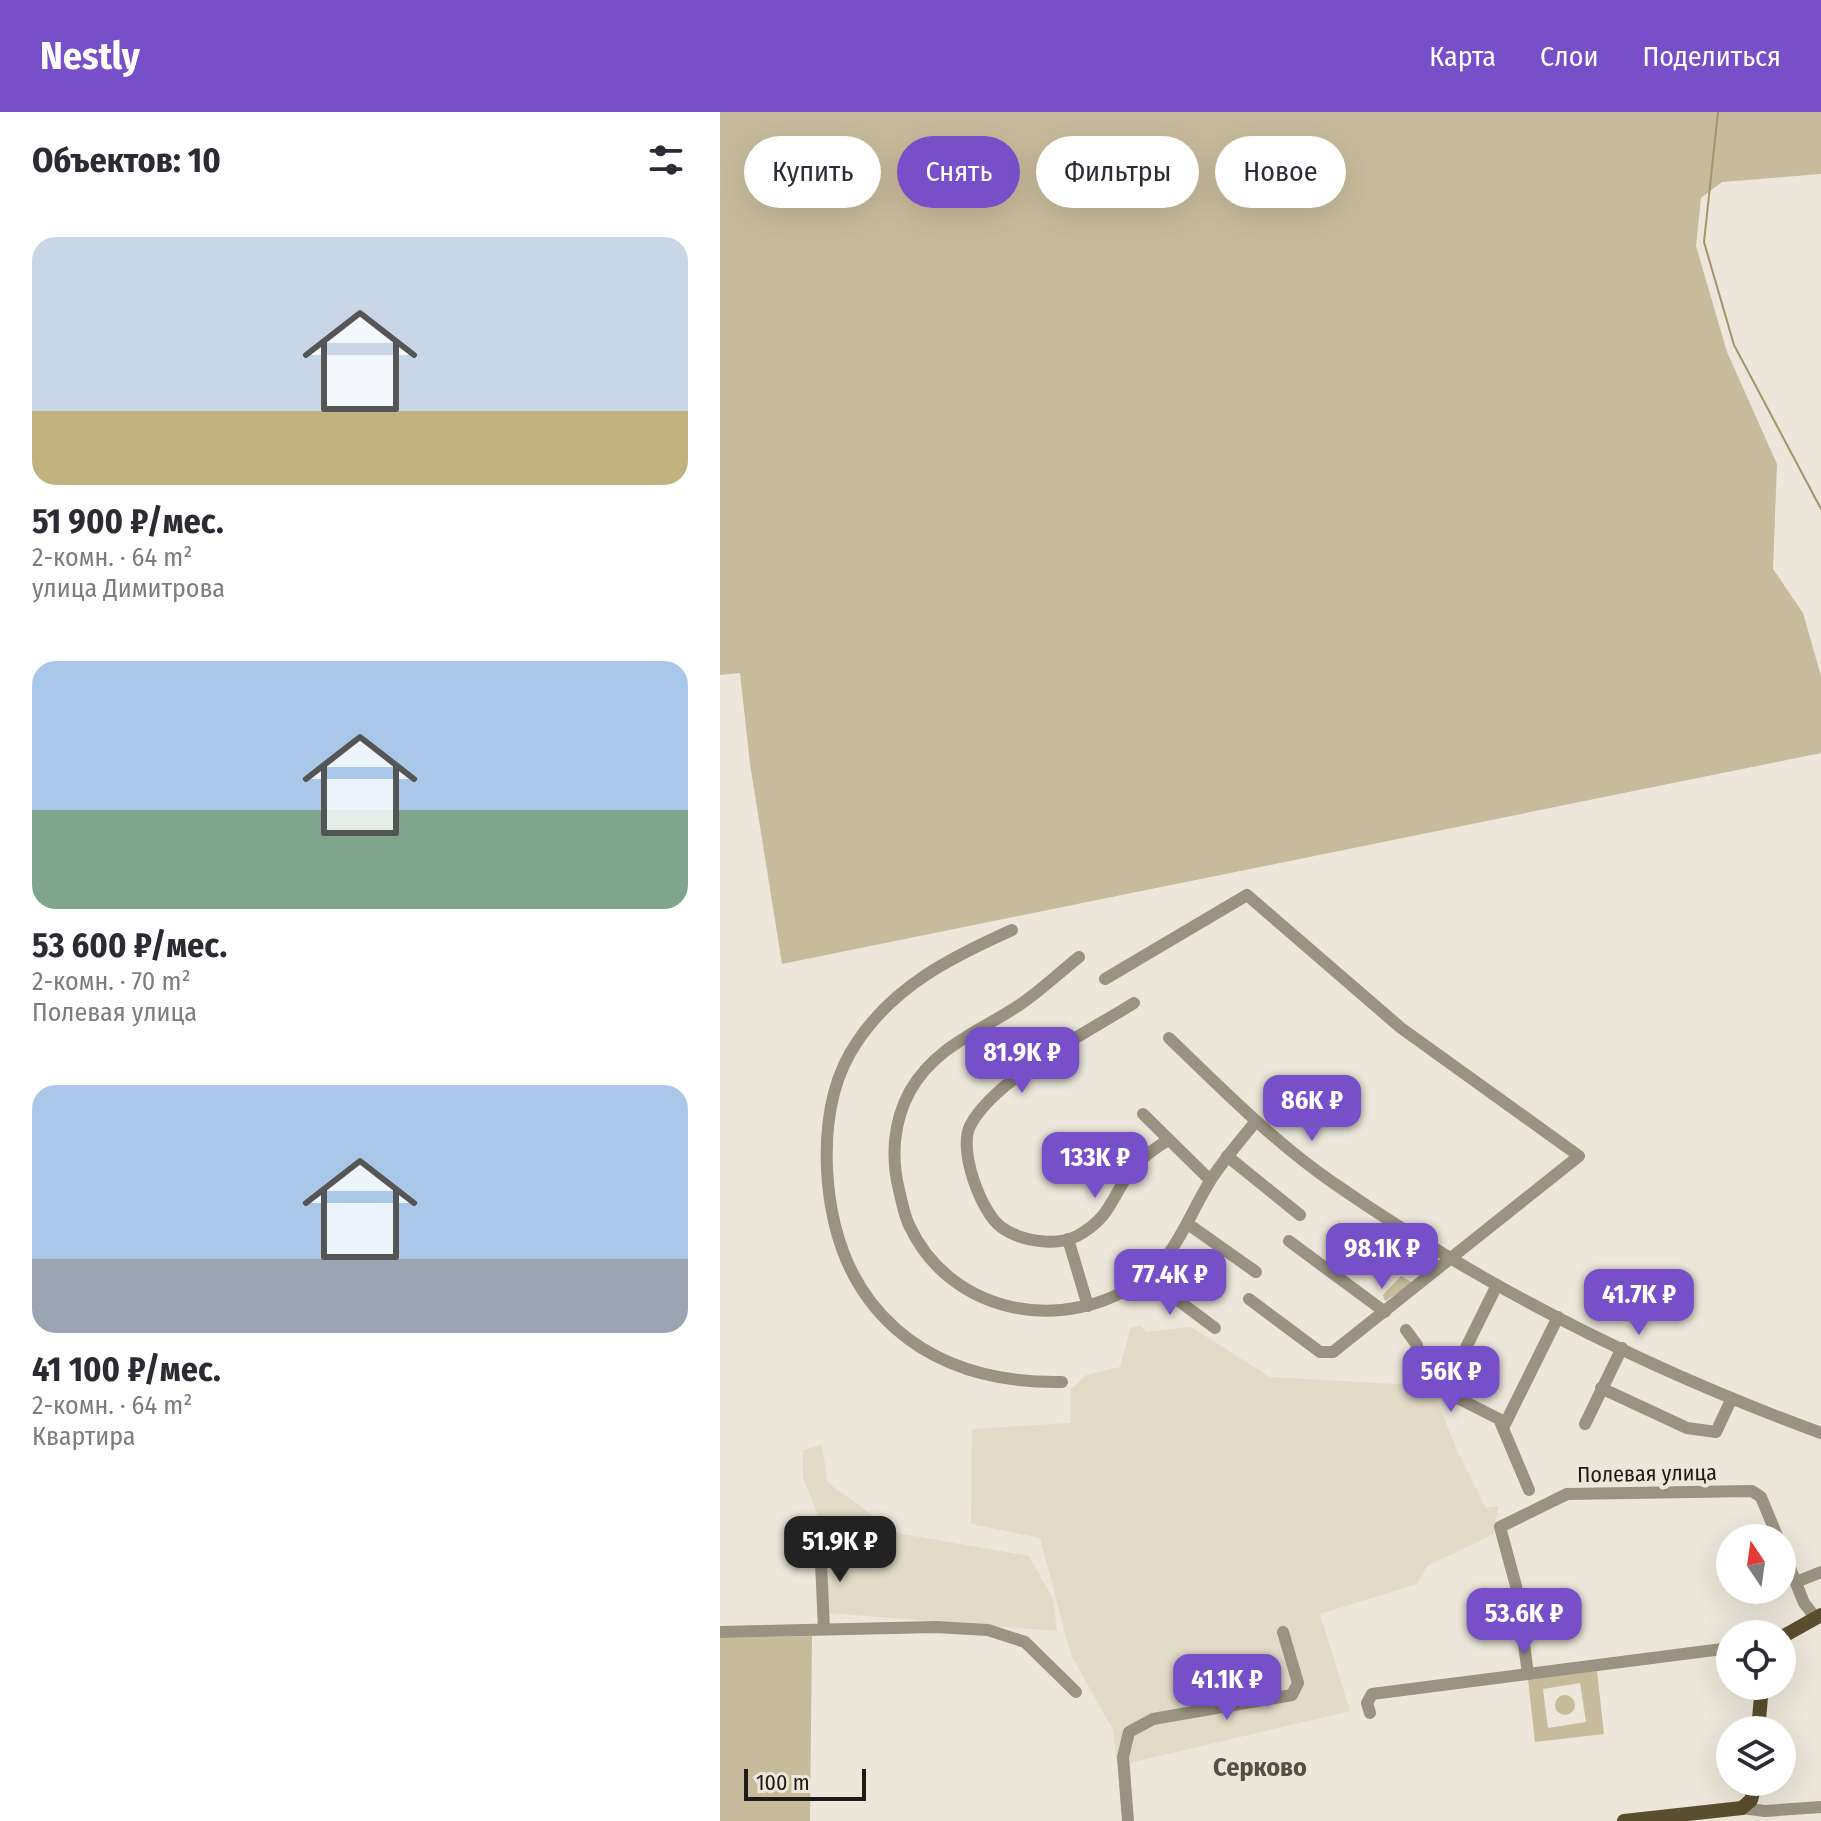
<!DOCTYPE html>
<html lang="ru">
<head>
<meta charset="utf-8">
<style>
  :root { --surface:#fff; --page:#f2f2f3; --text:#2b2b33; --muted:#7c7c81; --accent:#774fc8 }
  body { margin:0; font-family:"Fira Sans Condensed",sans-serif; background:var(--page); color:var(--text); height:100vh; display:flex; flex-direction:column; font-size:30px; white-space:nowrap }
  * { box-sizing:border-box; margin:0 }
  p { font-size:26px; color:var(--muted) }
  .icon { flex:none; width:44px; height:44px; fill:none; stroke:currentColor; stroke-width:2; stroke-linecap:round; stroke-linejoin:round }
  .map { position:relative; flex:1; overflow:hidden }
  .sheet { display:flex; flex-direction:column; background:var(--surface); width:720px }
  .sheet>* { flex:none }
  .guide { position:absolute; left:24px; top:24px; width:760px; height:72px; display:flex; gap:16px }
  .needle { width:52px; rotate:347deg }
  .controls { position:absolute; left:996px; top:1412px; display:grid; gap:16px }
  .controls a { display:grid; place-items:center; width:80px; height:80px; border-radius:50%; background:var(--surface); box-shadow:0 8px 32px #0002; font-size:40px }
  .scale { position:absolute; left:24px; bottom:20px; width:122px; box-sizing:border-box; padding-left:8px; border:4px solid #1d1b17; border-top:0; font-size:22px; line-height:28px; white-space:nowrap; color:#1d1b17; -webkit-text-stroke:6px #ece7da; paint-order:stroke }
  .price { position:absolute; translate:-50% -68px; padding:0 18px; border-radius:16px; background:var(--accent); color:#fff; font-size:26px; line-height:52px; filter:drop-shadow(0 2px 4px #0008) }
  .price::after { content:''; position:absolute; left:50%; top:48px; width:24px; height:18px; margin-left:-12px; background:inherit; clip-path:polygon(0 0,100% 0,50% 100%) }
  .price.current { background:#222; color:#fff }
  ul { padding:0; list-style:none }
  li { display:grid; align-content:center; gap:16px; height:424px; padding:0 32px }
  li span { display:grid; place-items:center; height:248px; border-radius:24px; color:#555 }
  li>.icon { margin-inline-start:auto }
  span .icon { width:144px; height:144px; fill:#fffc; stroke-width:1 }
  li b { font-size:34px }
  h2 { display:flex; justify-content:space-between; align-items:center; height:96px; padding:0 32px; font-size:34px }
  .pill { padding:0 28px; border-radius:36px; background:var(--surface); box-shadow:0 8px 32px #0002; font-size:28px; line-height:72px }
  .pill.current { background:var(--accent); color:#fff }
  header { display:flex; align-items:center; gap:48px; box-sizing:border-box; height:112px; padding:0 40px; background:var(--accent); color:#fff }
  header strong { font-size:38px }
  nav { display:flex; gap:44px; margin-inline-start:auto; font-size:28px }
  main { display:flex; flex:1; min-height:0 }
  .map>svg:first-child { display:block }
  .built { fill:#e2dbc7 }
  .green { fill:#c8bb9b; fill-rule:evenodd }
  .lines { fill:none; stroke-linecap:round; stroke-linejoin:round }
  .stream { stroke:#a4946a; stroke-width:2 }
  .minor { stroke:#9a9381; stroke-width:12 }
  .major { stroke:#5b4e2e; stroke-width:14 }
  .labels { text-anchor:middle; stroke-width:8; stroke-linejoin:round; paint-order:stroke }
  .street-label { font-size:22px; fill:#1d1b17; stroke:#ece7da }
  .quarter-label { font-size:26px; font-weight:bold; fill:#545045; stroke:#ece7da }
</style>
</head>
<body>
<header>
<strong>Nestly</strong>
<nav><a>Карта</a><a>Слои</a><a>Поделиться</a></nav>
</header>
<main>
<section class="sheet">
<h2>Объектов: 10<svg class="icon" aria-label="filters" viewBox="0 0 24 24"><path d="M4 7h16M4 17h16"/><circle cx="9" cy="7" r="2"/><circle cx="15" cy="17" r="2"/></svg></h2>
<ul>
<li><span style="background:linear-gradient(#c9d6e8 70%,#c2b280 0)"><svg class="icon" aria-label="home" viewBox="0 0 24 24"><path d="M3 11l9-7 9 7M6 9v11h12V9"/></svg></span><div><b>51 900 ₽/мес.</b><p>2-комн. · 64 m²</p><p>улица Димитрова</p></div></li>
<li><span style="background:linear-gradient(#a9c7e8 60%,#7fa58c 0)"><svg class="icon" aria-label="home" viewBox="0 0 24 24"><path d="M3 11l9-7 9 7M6 9v11h12V9"/></svg></span><div><b>53 600 ₽/мес.</b><p>2-комн. · 70 m²</p><p>Полевая улица</p></div></li>
<li><span style="background:linear-gradient(#a9c7e8 70%,#9aa5b1 0)"><svg class="icon" aria-label="home" viewBox="0 0 24 24"><path d="M3 11l9-7 9 7M6 9v11h12V9"/></svg></span><div><b>41 100 ₽/мес.</b><p>2-комн. · 64 m²</p><p>Квартира</p></div></li>
</ul>
</section>
<div class="map">
<svg width="1101" height="1709" viewBox="0 0 1101 1709">
  <rect width="100%" height="100%" fill="#ece7da"/>
  <!-- built -->
  <g class="built">
    <polygon points="421,1214 426,1220 471,1215 550,1265 711,1274 736,1336 766,1396 778,1394 774,1422 707,1454 697,1472 600,1502 630,1599 397,1654 393,1618 351,1543 320,1426 251,1412 252,1317 350,1311 350,1278 366,1263 400,1255 411,1215"/>
    <polygon points="102,1333 108,1371 177,1421 309,1444 333,1487 337,1519 108,1501 106,1423 83,1366 83,1338"/>
  </g>
  <!-- green -->
  <g class="green">
    <polygon points="0,0 1101,0 1101,62 1002,70 981,86 976,134 1007,240 1057,352 1053,457 1083,501 1101,564 1101,641 62,852 30,652 20,561 0,563"/>
    <polygon points="681,1164 693,1171 665,1189 663,1183"/>
    <polygon points="92,1524 90,1709 0,1709 0,1526"/>
    <path d="M877,1559L884,1622L815,1630L808,1567ZM860,1571L866,1610L828,1616L823,1577Z"/>
    <circle cx="845" cy="1593" r="10"/>
  </g>
  <g class="lines">
    <!-- stream -->
    <polyline class="stream" points="998,0 984,130 1014,233 1101,397"/>
    <!-- minor -->
    <g class="minor">
      <path d="M292,818C232,845 175,873 137,930C111,968 105,1012 107,1057C114,1197 205,1272 342,1270"/>
      <path d="M359,845C339,861 319,880 298,894C258,920 215,935 190,979C173,1010 171,1046 179,1078C182,1090 184,1103 189,1113C231,1204 347,1224 425,1166C458,1141 470,1100 492,1066C505,1046 521,1028 536,1009"/>
      <polyline points="385,867 527,783 681,916 859,1044 613,1240 600,1240 529,1187"/>
      <path d="M414,891C368,920 274,967 250,1014C238,1038 261,1100 281,1115C300,1129 336,1135 357,1124C393,1105 392,1081 414,1055C423,1044 436,1036 448,1028"/>
      <path d="M449,926C501,976 553,1029 612,1070C763,1175 929,1258 1101,1321"/>
      <polyline points="423,1002 490,1068"/>
      <polyline points="507,1044 580,1103"/>
      <polyline points="468,1112 536,1160"/>
      <polyline points="348,1127 368,1194"/>
      <polyline points="569,1129 665,1200"/>
      <polyline points="427,1165 495,1216"/>
      <polyline points="686,1218 697,1233 690,1259 692,1263 779,1307 809,1378"/>
      <polyline points="881,1276 967,1316 996,1320 1011,1288"/>
      <polyline points="725,1278 776,1175"/>
      <polyline points="865,1312 902,1236"/>
      <polyline points="783,1316 838,1205"/>
      <polyline points="100,1429 104,1517"/>
      <polyline points="1062,1436 1084,1491 1095,1505"/>
      <polyline points="1076,1470 1101,1460"/>
      <polyline points="0,1520 216,1515 268,1518 305,1530 356,1580"/>
      <polyline points="808,1562 796,1474 780,1415 847,1382 1032,1379 1041,1385 1058,1426"/>
      <polyline points="650,1601 647,1591 652,1582 1010,1536"/>
      <polyline points="1022,1696 1045,1699 1101,1695"/>
      <polyline points="408,1709 403,1645 409,1620 433,1607 572,1583 578,1571 563,1520"/>
    </g>
    <!-- major -->
    <g class="major">
      <polyline points="1062,1525 1101,1503"/>
      <polyline points="1038,1618 1042,1574"/>
      <polyline points="904,1709 1022,1696 1031,1688 1036,1670"/>
    </g>
  </g>
  <g class="labels">
    <!-- street labels -->
    <g class="street-label">
      <text transform="translate(927 1361) rotate(-1)" y="8">Полевая улица</text>
    </g>
    <!-- quarter labels -->
    <g class="quarter-label">
      <text x="540" y="1664">Серково</text>
    </g>
  </g>
</svg>
<div class="controls">
<a><svg class="needle" viewBox="-14 -14 28 28"><path d="M0-13l5 13h-10z" fill="#e53935"/><path d="M0 13l5-13h-10z" fill="#7c7c81"/></svg></a>
<a><svg class="icon" aria-label="locate" viewBox="0 0 24 24"><circle cx="12" cy="12" r="6"/><path d="M12 2v4M12 18v4M2 12h4M18 12h4"/></svg></a>
<a><svg class="icon" aria-label="layers" viewBox="0 0 24 24"><path d="M12 4l9 5-9 5-9-5zM3 14l9 5 9-5"/></svg></a>
</div>
<div class="scale">100 m</div>
<b class="price" style="left:302px;top:983px">81.9K ₽</b>
<b class="price" style="left:592px;top:1031px">86K ₽</b>
<b class="price" style="left:375px;top:1088px">133K ₽</b>
<b class="price" style="left:662px;top:1179px">98.1K ₽</b>
<b class="price" style="left:450px;top:1205px">77.4K ₽</b>
<b class="price" style="left:919px;top:1225px">41.7K ₽</b>
<b class="price" style="left:731px;top:1302px">56K ₽</b>
<b class="price current" style="left:120px;top:1472px">51.9K ₽</b>
<b class="price" style="left:804px;top:1544px">53.6K ₽</b>
<b class="price" style="left:507px;top:1610px">41.1K ₽</b>
<div class="guide">
<a class="pill">Купить</a>
<a class="pill current">Снять</a>
<a class="pill">Фильтры</a>
<a class="pill">Новое</a>
</div>
</div>
</main>
</body>
</html>
